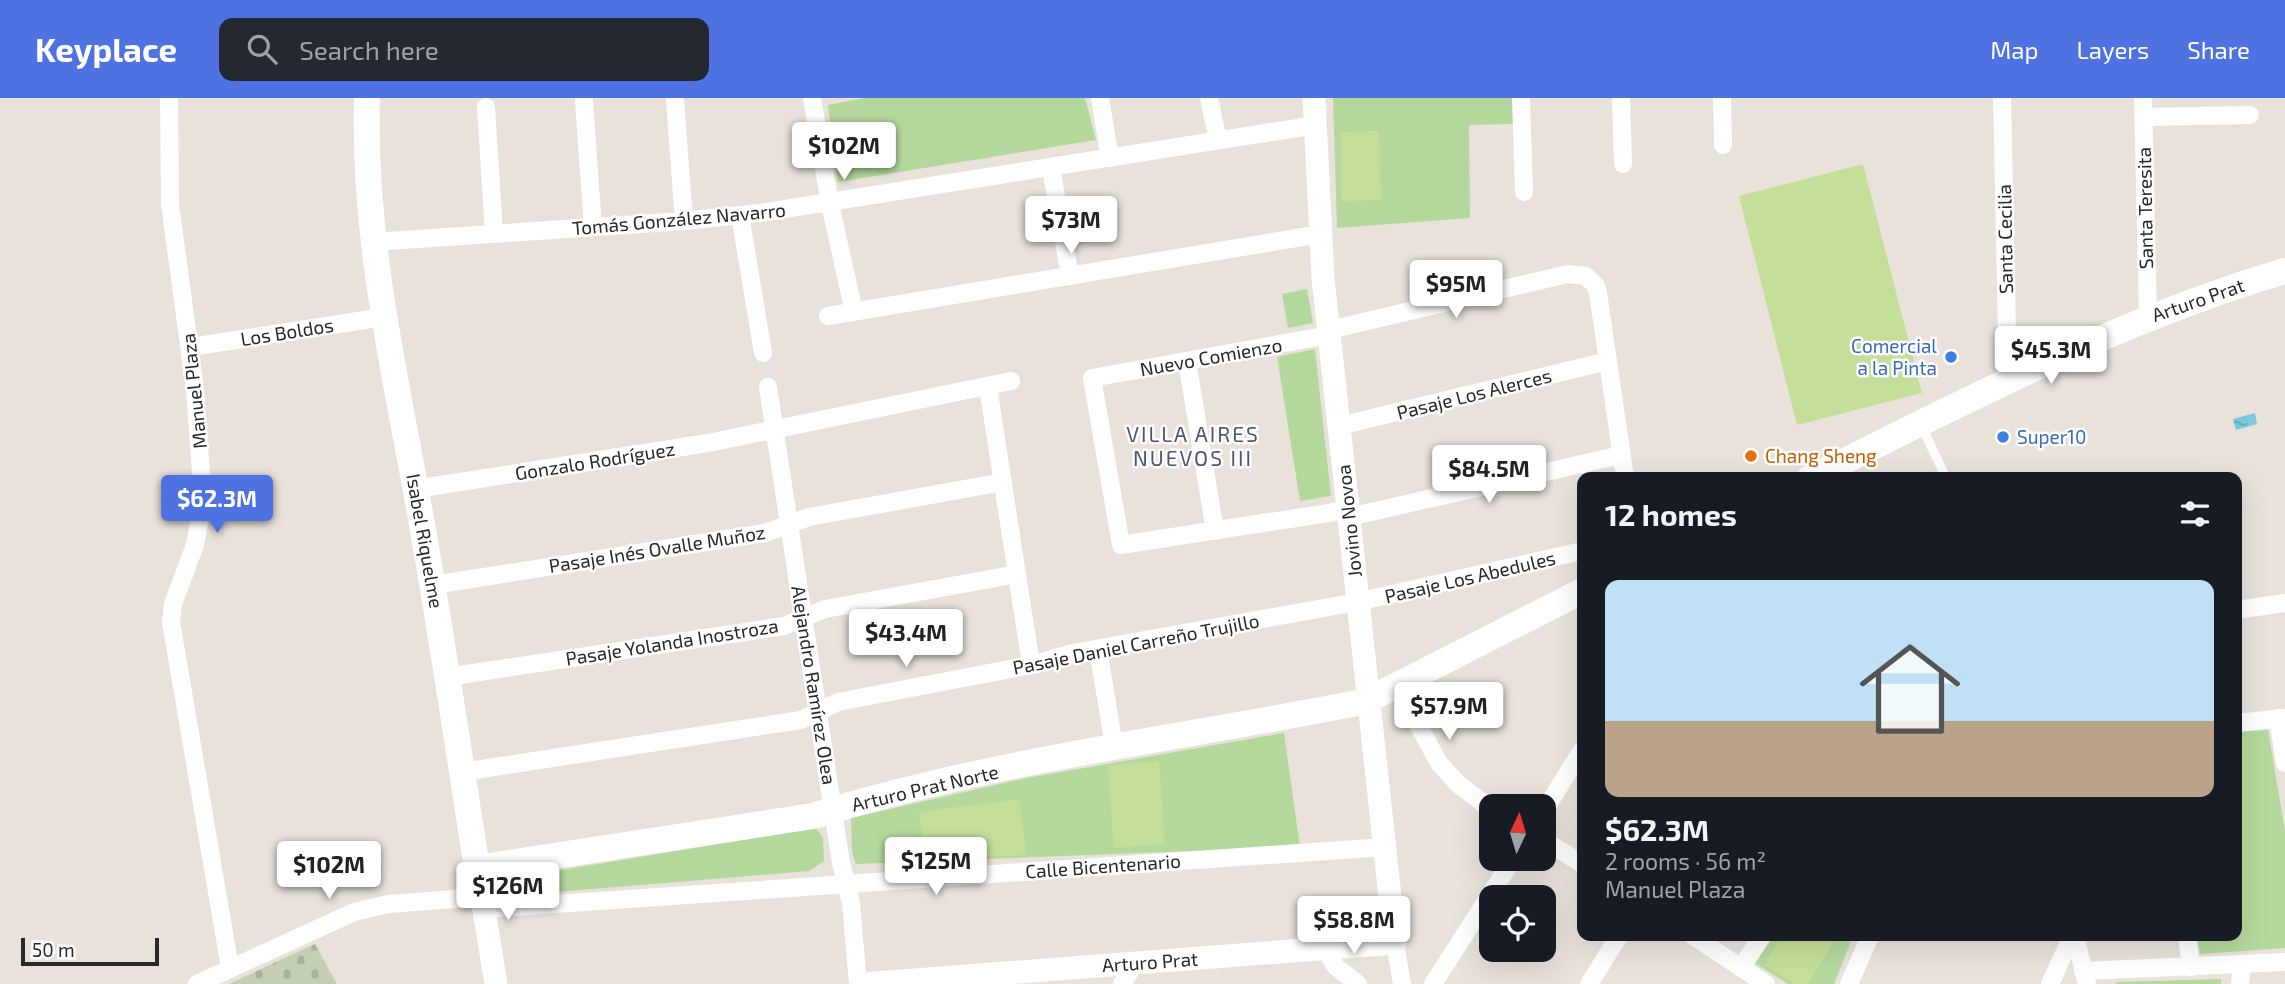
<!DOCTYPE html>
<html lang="en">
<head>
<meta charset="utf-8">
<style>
  :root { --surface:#171b24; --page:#242831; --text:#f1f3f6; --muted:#9ea1a6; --accent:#4e72e2 }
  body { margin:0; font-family:"Exo 2",sans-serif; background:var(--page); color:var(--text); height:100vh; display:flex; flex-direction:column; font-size:26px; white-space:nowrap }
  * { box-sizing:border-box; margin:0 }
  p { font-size:23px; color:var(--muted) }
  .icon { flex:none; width:38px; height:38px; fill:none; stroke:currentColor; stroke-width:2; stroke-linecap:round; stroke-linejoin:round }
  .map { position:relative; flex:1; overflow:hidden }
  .sheet { position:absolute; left:1577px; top:374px; width:665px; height:469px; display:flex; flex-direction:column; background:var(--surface); border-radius:14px; box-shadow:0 7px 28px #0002 }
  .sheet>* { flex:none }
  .needle { width:46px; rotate:4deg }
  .controls { position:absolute; left:1479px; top:696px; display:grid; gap:14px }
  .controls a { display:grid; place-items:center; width:77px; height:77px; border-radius:14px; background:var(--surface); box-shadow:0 7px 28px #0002; font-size:35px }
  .scale { position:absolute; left:21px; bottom:18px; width:138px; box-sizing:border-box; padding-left:7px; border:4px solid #282828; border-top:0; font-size:19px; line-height:24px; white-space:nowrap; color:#282828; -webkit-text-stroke:5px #fff; paint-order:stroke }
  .price { position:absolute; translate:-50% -60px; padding:0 16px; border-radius:7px; background:#fff; color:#222; font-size:23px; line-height:46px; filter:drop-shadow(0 2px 4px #0008) }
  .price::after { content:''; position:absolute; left:50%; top:42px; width:21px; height:16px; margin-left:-10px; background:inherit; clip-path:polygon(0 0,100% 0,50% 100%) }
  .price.current { background:var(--accent); color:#fff }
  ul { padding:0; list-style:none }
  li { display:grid; align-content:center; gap:14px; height:371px; padding:0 28px }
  li span { display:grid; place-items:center; height:217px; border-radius:14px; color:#555 }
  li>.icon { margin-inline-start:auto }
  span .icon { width:126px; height:126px; fill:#fffc; stroke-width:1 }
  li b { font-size:30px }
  h2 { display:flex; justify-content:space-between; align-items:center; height:84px; padding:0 28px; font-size:30px }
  header { display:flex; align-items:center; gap:42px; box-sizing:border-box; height:98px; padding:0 35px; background:var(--accent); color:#fff }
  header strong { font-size:33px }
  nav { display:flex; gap:38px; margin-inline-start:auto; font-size:24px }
  .search { width:490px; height:63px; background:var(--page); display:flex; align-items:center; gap:18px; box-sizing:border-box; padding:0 24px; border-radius:14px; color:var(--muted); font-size:26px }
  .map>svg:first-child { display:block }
  .grass { fill:#b5d99d }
  .cemetery { fill:url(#cemetery-stones) }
  .pitch { fill:#c5df9a }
  .water { fill:url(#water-ripples) }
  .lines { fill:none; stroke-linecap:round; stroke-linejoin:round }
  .service { stroke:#fff; stroke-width:9 }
  .minor { stroke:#fff; stroke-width:18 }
  .tertiary { stroke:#fff; stroke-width:23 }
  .secondary { stroke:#fff; stroke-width:26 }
  .shop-dot { fill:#3f7fe0; stroke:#fff; stroke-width:2.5 }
  .food-dot { fill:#e8710a; stroke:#fff; stroke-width:2.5 }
  .labels { text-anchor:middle; stroke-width:5; stroke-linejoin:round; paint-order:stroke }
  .street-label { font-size:19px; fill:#282828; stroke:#fff }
  .shop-label { font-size:19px; fill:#366cbe; stroke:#fff; text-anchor:end }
  .food-label { font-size:19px; fill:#c56008; stroke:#fff; text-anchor:start }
  .neighbourhood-label { font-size:21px; letter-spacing:2px; fill:#4e5672; stroke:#fff }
</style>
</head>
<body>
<header>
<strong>Keyplace</strong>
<div class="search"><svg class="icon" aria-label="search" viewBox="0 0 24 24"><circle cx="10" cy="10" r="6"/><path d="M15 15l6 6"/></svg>Search here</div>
<nav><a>Map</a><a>Layers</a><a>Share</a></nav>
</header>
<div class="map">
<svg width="2285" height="886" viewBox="0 0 2285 886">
  <defs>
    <pattern id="cemetery-stones" width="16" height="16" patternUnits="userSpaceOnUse" patternTransform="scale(1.75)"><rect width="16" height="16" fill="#c3d0b4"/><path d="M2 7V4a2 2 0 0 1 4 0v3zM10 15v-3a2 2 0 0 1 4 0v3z" fill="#a8b39b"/></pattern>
    <pattern id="water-ripples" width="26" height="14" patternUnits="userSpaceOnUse" patternTransform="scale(1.75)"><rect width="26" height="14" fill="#7ac9de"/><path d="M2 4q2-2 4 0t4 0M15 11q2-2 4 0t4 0" fill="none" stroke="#64a3b4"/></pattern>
  </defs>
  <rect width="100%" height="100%" fill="#e8e2db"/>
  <!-- grass -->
  <g class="grass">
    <polygon points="864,0 1085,0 1096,42 838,84 828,7"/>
    <polygon points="1333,0 1514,0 1514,26 1469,27 1470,120 1337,130"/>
    <polygon points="1307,191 1313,225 1288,230 1282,196"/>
    <polygon points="1315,251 1331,398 1300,403 1277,259"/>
    <polygon points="2268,632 2285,733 2285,850 2200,856 2197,838 2236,838 2236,736 2241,735 2236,691 2237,634"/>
    <polygon points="1284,635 1300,749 856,766 852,754 851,720 1021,681"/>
    <polygon points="816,730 823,740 824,763 809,773 496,799 495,783"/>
    <polygon points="1774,838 1853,838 1834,886 1788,886 1755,865"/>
    <polygon points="2221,881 2221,886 2115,886 2117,884"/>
  </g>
  <!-- cemetery -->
  <polygon class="cemetery" points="315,846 337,886 229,886"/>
  <!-- pitch -->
  <g class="pitch">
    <polygon points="1379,33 1381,102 1342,103 1341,34"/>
    <polygon points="1863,66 1922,295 1797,327 1739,98"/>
    <polygon points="1159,663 1165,746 1114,750 1108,667"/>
    <polygon points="1019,701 1026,757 925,761 919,714"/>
    <polygon points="1782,838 1837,838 1808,886 1795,886 1764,867"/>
  </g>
  <!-- water -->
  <polygon class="water" points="2255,315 2257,326 2236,332 2233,321"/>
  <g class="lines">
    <!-- service -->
    <polyline class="service" points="1921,327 1946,380"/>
    <!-- minor -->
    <g class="minor">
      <polyline points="169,0 170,106 195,292 203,402 195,447 173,506 171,524 230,870"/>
      <polyline points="812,0 830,106 854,214"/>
      <polyline points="1100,0 1110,60"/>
      <polyline points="1209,0 1218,42"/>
      <polyline points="1521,0 1524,94"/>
      <polyline points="1621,0 1623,66"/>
      <polyline points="1722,0 1723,47"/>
      <polyline points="2002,0 2008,283"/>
      <polyline points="2143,0 2148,220"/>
      <polyline points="584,3 593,129"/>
      <polyline points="675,3 684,123"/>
      <polyline points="486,9 494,136"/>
      <polyline points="2144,19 2250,17"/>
      <polyline points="1051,70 1070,178"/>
      <polyline points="740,117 763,255"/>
      <polyline points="373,144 684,123 760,115 1316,27"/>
      <polyline points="828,218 1321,136"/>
      <polyline points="1329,232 1568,176 1586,178 1596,188 1598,195 1625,380"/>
      <polyline points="1329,237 1092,280 1121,447 1348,412"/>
      <polyline points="190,249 384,219"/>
      <polyline points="1187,263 1215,433"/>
      <polyline points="768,289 841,765 851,805 858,886"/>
      <polyline points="988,289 1031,567"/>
      <polyline points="1339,328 1608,263"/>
      <polyline points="415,391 708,345 1011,283"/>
      <polyline points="1349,419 1621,357"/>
      <polyline points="433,487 765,435 809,419 1003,384"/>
      <polyline points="2236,512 2285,505"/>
      <polyline points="1098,551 1114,648"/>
      <polyline points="447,579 784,528 825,511 1017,476"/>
      <polyline points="1397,588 1439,665 1458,686 1491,711"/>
      <polyline points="2278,620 2285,665"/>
      <polyline points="2236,625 2285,620"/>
      <polyline points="462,674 801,622 838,604 1031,567 1073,555 1357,504 1582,453"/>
      <polyline points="1544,713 1582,652"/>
      <polyline points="1544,742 1582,766"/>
      <polyline points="484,811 1386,749"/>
      <polyline points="1693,838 1766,886"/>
      <polyline points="2075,838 2087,886"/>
      <polyline points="2187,838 2191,869"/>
      <polyline points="1395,845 1402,886"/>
      <polyline points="1325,850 1335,868 1358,886"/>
      <polyline points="1741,870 1762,838"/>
      <polyline points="2083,873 2285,864"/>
      <polyline points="197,886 354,814 388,806 482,799"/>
      <polyline points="1122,886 1135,865"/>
      <polyline points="1433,886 1513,761"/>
      <polyline points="1589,886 1619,838"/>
      <polyline points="1849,886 1870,838"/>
      <polyline points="2050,886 2072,838"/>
      <polyline points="2240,886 2242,867"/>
    </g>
    <!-- tertiary -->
    <g class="tertiary">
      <polyline points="477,770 496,886"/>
      <polyline points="863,886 1395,845 1323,180 1314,0"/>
    </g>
    <!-- secondary -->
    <g class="secondary">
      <path d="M367,0C363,134 392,263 416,393C439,518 457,644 477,770L813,718C990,663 1175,641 1357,605L1370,601L1582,493"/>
      <path d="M1810,380C1965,304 2118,222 2285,173"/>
    </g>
  </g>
  <!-- markers -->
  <g class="shop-dot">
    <circle cx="1951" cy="259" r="7"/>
    <circle cx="2003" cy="339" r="7"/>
  </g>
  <circle class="food-dot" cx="1751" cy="358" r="7"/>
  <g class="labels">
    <!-- street labels -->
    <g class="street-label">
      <text transform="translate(2145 110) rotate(-91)" y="7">Santa Teresita</text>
      <text transform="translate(679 121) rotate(-5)" y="7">Tomás González Navarro</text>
      <text transform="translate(2005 141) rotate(-91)" y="7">Santa Cecilia</text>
      <text transform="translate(2198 202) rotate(-19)" y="7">Arturo Prat</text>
      <text transform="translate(287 234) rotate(-9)" y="7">Los Boldos</text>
      <text transform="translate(1211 259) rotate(-10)" y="7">Nuevo Comienzo</text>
      <text transform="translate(194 293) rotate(-96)" y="7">Manuel Plaza</text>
      <text transform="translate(1474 296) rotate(-14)" y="7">Pasaje Los Alerces</text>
      <text transform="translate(595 363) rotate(-9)" y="7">Gonzalo Rodríguez</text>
      <text transform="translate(1349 423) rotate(-96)" y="7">Jovino Novoa</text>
      <text transform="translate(425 443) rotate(80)" y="7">Isabel Riquelme</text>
      <text transform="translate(657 451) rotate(-9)" y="7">Pasaje Inés Ovalle Muñoz</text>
      <text transform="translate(1470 479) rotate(-13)" y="7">Pasaje Los Abedules</text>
      <text transform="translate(672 544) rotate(-9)" y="7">Pasaje Yolanda Inostroza</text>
      <text transform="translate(1136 546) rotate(-11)" y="7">Pasaje Daniel Carreño Trujillo</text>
      <text transform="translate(814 587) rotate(81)" y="7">Alejandro Ramírez Olea</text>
      <text transform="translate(925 690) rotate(-13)" y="7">Arturo Prat Norte</text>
      <text transform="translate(1103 768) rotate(-4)" y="7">Calle Bicentenario</text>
      <text transform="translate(1150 864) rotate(-4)" y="7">Arturo Prat</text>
    </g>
    <!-- shop labels -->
    <g class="shop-label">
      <text x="1937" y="255">Comercial<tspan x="1937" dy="22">a la Pinta</tspan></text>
      <text x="2017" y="346" text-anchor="start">Super10</text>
    </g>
    <!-- food labels -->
    <g class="food-label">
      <text x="1765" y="365">Chang Sheng</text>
    </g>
    <!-- neighbourhood labels -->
    <g class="neighbourhood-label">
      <text x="1193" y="344">VILLA AIRES<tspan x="1193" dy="24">NUEVOS III</tspan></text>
    </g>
  </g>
</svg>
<div class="controls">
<a><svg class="needle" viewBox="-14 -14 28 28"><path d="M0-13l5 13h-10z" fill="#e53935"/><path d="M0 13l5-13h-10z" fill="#9ea1a6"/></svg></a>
<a><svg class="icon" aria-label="locate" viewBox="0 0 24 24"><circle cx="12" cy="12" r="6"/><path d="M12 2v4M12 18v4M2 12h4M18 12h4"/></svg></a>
</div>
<div class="scale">50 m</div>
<b class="price" style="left:844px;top:84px">$102M</b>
<b class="price" style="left:1071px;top:158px">$73M</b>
<b class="price" style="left:1456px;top:222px">$95M</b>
<b class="price" style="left:2051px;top:288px">$45.3M</b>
<b class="price" style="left:1489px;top:407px">$84.5M</b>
<b class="price current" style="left:217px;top:437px">$62.3M</b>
<b class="price" style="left:906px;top:571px">$43.4M</b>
<b class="price" style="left:1449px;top:644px">$57.9M</b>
<b class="price" style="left:936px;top:799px">$125M</b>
<b class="price" style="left:329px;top:803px">$102M</b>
<b class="price" style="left:508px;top:824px">$126M</b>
<b class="price" style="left:1354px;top:858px">$58.8M</b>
<section class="sheet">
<h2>12 homes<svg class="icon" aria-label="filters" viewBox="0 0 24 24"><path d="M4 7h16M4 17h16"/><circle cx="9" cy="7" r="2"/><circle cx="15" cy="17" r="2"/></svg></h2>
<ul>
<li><span style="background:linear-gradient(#bfe0f5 65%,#b9a48a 0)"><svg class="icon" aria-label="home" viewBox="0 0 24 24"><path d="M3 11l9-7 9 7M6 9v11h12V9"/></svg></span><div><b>$62.3M</b><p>2 rooms · 56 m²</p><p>Manuel Plaza</p></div></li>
</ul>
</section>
</div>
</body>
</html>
